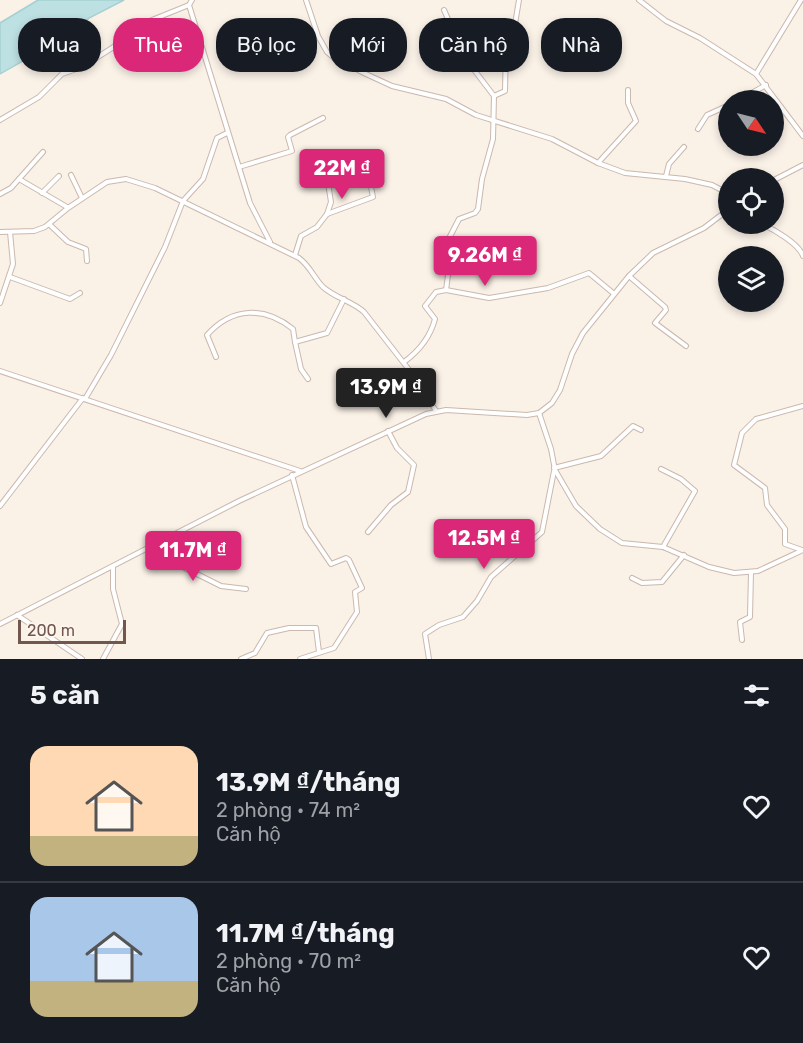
<!DOCTYPE html>
<html lang="vi">
<head>
<meta charset="utf-8">
<style>
  :root { --surface:#171b24; --page:#20242c; --text:#f1f3f6; --muted:#9ea1a6; --line:#363941; --accent:#db2777 }
  body { margin:0; font-family:Rubik,sans-serif; background:var(--page); color:var(--text); height:100vh; display:flex; flex-direction:column; font-size:22px; white-space:nowrap }
  * { box-sizing:border-box; margin:0 }
  p { font-size:20px; color:var(--muted) }
  .icon { flex:none; width:33px; height:33px; fill:none; stroke:currentColor; stroke-width:2; stroke-linecap:round; stroke-linejoin:round }
  .map { position:relative; height:659px; overflow:hidden }
  .panel { display:flex; flex-direction:column; background:var(--surface); flex:1 }
  .panel>* { flex:none }
  .hud { position:absolute; left:18px; top:18px; width:768px; height:54px; display:flex; gap:12px }
  .needle { width:39px; rotate:125deg }
  .fabs { position:absolute; left:718px; top:90px; display:grid; gap:12px }
  .fabs a { display:grid; place-items:center; width:66px; height:66px; border-radius:50%; background:var(--surface); box-shadow:0 3px 9px #0003; font-size:30px }
  .scale { position:absolute; left:18px; bottom:15px; width:108px; box-sizing:border-box; padding-left:6px; border:3px solid #71574e; border-top:0; font-size:16px; line-height:21px; white-space:nowrap; color:#71574e; -webkit-text-stroke:4px #fdf5ed; paint-order:stroke }
  .price { position:absolute; translate:-50% -51px; padding:0 14px; border-radius:6px; background:var(--accent); color:#fff; font-size:20px; line-height:39px; filter:drop-shadow(0 2px 3px #0008) }
  .price::after { content:''; position:absolute; left:50%; top:36px; width:18px; height:14px; margin-left:-9px; background:inherit; clip-path:polygon(0 0,100% 0,50% 100%) }
  .price.current { background:#222; color:#fff }
  ul { padding:0; list-style:none }
  li { display:flex; align-items:center; gap:18px; height:150px; padding:0 30px }
  li+li { border-top:2px solid var(--line) }
  li span { display:grid; place-items:center; flex:none; width:168px; height:120px; border-radius:18px; color:#555 }
  li>.icon { margin-inline-start:auto }
  span .icon { width:72px; height:72px; fill:#fffc; stroke-width:1 }
  li b { font-size:26px }
  h2 { display:flex; justify-content:space-between; align-items:center; height:72px; padding:0 30px; font-size:26px }
  .pill { padding:0 21px; border-radius:24px; background:var(--surface); box-shadow:0 3px 9px #0003; font-size:21px; line-height:54px }
  .pill.current { background:var(--accent); color:#fff }
  .map>svg:first-child { display:block }
  .water { fill:#bde0e2; stroke:#a5d0d3; stroke-width:1.5 }
  .lines { fill:none; stroke-linecap:round; stroke-linejoin:round }
  .street-casing { stroke:#cbb8ae; stroke-width:6 }
  .street { stroke:#fff; stroke-width:4 }
</style>
</head>
<body>
<div class="map">
<svg width="803" height="659" viewBox="0 0 803 659">
  <rect width="100%" height="100%" fill="#faf1e7"/>
  <!-- water -->
  <polygon class="water" points="38,0 124,0 89,18 76,31 0,74 0,23"/>
  <g class="lines">
    <!-- street casing -->
    <g class="street-casing">
      <g id="street">
        <polyline points="192,0 189,5 250,203 270,242"/>
        <polyline points="306,0 318,36 327,52 334,58 366,74 392,86 446,99 476,115 552,139 598,163 625,173 685,179 712,185 729,194"/>
        <polyline points="639,0 666,21 700,38 756,74 803,136"/>
        <polyline points="444,10 465,58 494,96"/>
        <polyline points="756,74 801,0"/>
        <polyline points="739,100 766,85"/>
        <polyline points="0,120 39,97 62,74 82,67 112,48 142,24 189,5"/>
        <polyline points="698,129 707,115 729,105"/>
        <polyline points="598,163 636,121 628,103 628,90"/>
        <polyline points="239,167 292,151 288,137 290,135 323,118"/>
        <polyline points="71,175 82,198"/>
        <polyline points="666,176 669,164 684,147"/>
        <polyline points="19,179 43,152"/>
        <polyline points="774,180 803,165"/>
        <polyline points="42,193 59,176"/>
        <polyline points="0,194 11,188 19,179 67,207"/>
        <polyline points="327,214 331,202 328,183"/>
        <polyline points="747,224 754,224"/>
        <path d="M762,224C775,230 799,244 803,256"/>
        <polyline points="50,225 68,242 86,249 87,261"/>
        <path d="M0,232L34,231L45,227L68,208L107,182L126,179L155,188L299,258C310,266 314,278 323,287C335,298 352,301 364,312L417,380L436,411"/>
        <polyline points="295,255 301,236 317,227 327,214 373,197 371,187"/>
        <polyline points="629,276 665,307 666,310 655,323 686,346"/>
        <polyline points="10,277 70,299 80,293"/>
        <polyline points="446,290 449,268 456,256 444,248 459,219 475,213 478,209 482,179 493,139 494,96 505,91 506,46 515,24 519,0"/>
        <polyline points="0,303 13,264 10,232"/>
        <path d="M216,357L207,335C232,307 264,306 293,329L295,342"/>
        <path d="M404,362C419,351 430,338 435,319L425,306L436,292L446,290L489,298L548,288L589,273L613,293"/>
        <polyline points="0,371 300,471"/>
        <polyline points="308,379 301,369 295,342 327,333 344,299"/>
        <polyline points="85,399 111,355 165,247 183,201 203,179 217,138 227,133"/>
        <polyline points="539,413 551,449 555,470 576,506 600,529 622,543 663,547 709,567 734,573 758,571 803,550"/>
        <polyline points="554,468 601,456 633,426 641,430"/>
        <polyline points="661,469 681,479 695,491 663,547"/>
        <polyline points="292,475 306,527 331,564 346,558 349,560 362,588 355,592 357,612 334,648 300,659"/>
        <polyline points="0,506 83,398"/>
        <polyline points="368,532 391,505 408,492 414,465 397,448 388,431"/>
        <polyline points="167,539 183,567 221,586 246,589"/>
        <polyline points="802,550 785,544 785,529 767,505 765,488 734,465 742,433 756,419 803,406"/>
        <polyline points="632,578 642,583 662,582 684,555"/>
        <polyline points="17,615 82,659"/>
        <polyline points="0,624 239,501 426,414 446,410 527,415 539,413 552,403 560,390 572,354 583,333 629,276 653,253 704,228 729,209"/>
        <polyline points="742,640 740,622 750,617 751,572"/>
        <polyline points="103,659 122,624 113,589 113,567"/>
        <polyline points="241,659 255,653 267,633 289,628 316,628 319,652"/>
        <polyline points="429,659 425,634 439,625 463,617 477,601 491,577 542,532 554,471"/>
      </g>
    </g>
    <!-- street -->
    <use href="#street" class="street"/>
  </g>
</svg>
<div class="fabs">
<a><svg class="needle" viewBox="-14 -14 28 28"><path d="M0-13l5 13h-10z" fill="#e53935"/><path d="M0 13l5-13h-10z" fill="#9ea1a6"/></svg></a>
<a><svg class="icon" aria-label="locate" viewBox="0 0 24 24"><circle cx="12" cy="12" r="6"/><path d="M12 2v4M12 18v4M2 12h4M18 12h4"/></svg></a>
<a><svg class="icon" aria-label="layers" viewBox="0 0 24 24"><path d="M12 4l9 5-9 5-9-5zM3 14l9 5 9-5"/></svg></a>
</div>
<div class="scale">200 m</div>
<b class="price" style="left:342px;top:200px">22M ₫</b>
<b class="price" style="left:485px;top:287px">9.26M ₫</b>
<b class="price current" style="left:386px;top:419px">13.9M ₫</b>
<b class="price" style="left:484px;top:570px">12.5M ₫</b>
<b class="price" style="left:193px;top:582px">11.7M ₫</b>
<div class="hud">
<a class="pill">Mua</a>
<a class="pill current">Thuê</a>
<a class="pill">Bộ lọc</a>
<a class="pill">Mới</a>
<a class="pill">Căn hộ</a>
<a class="pill">Nhà</a>
</div>
</div>
<section class="panel">
<h2>5 căn<svg class="icon" aria-label="filters" viewBox="0 0 24 24"><path d="M4 7h16M4 17h16"/><circle cx="9" cy="7" r="2"/><circle cx="15" cy="17" r="2"/></svg></h2>
<ul>
<li><span style="background:linear-gradient(#ffd9b3 75%,#c2b280 0)"><svg class="icon" aria-label="home" viewBox="0 0 24 24"><path d="M3 11l9-7 9 7M6 9v11h12V9"/></svg></span><div><b>13.9M ₫/tháng</b><p>2 phòng · 74 m²</p><p>Căn hộ</p></div><svg class="icon" aria-label="heart" viewBox="0 0 24 24"><path d="M12 20l-8-8c-3-5 5-10 8-4 3-6 11-1 8 4z"/></svg></li>
<li><span style="background:linear-gradient(#a9c7e8 70%,#c2b280 0)"><svg class="icon" aria-label="home" viewBox="0 0 24 24"><path d="M3 11l9-7 9 7M6 9v11h12V9"/></svg></span><div><b>11.7M ₫/tháng</b><p>2 phòng · 70 m²</p><p>Căn hộ</p></div><svg class="icon" aria-label="heart" viewBox="0 0 24 24"><path d="M12 20l-8-8c-3-5 5-10 8-4 3-6 11-1 8 4z"/></svg></li>
</ul>
</section>
</body>
</html>
